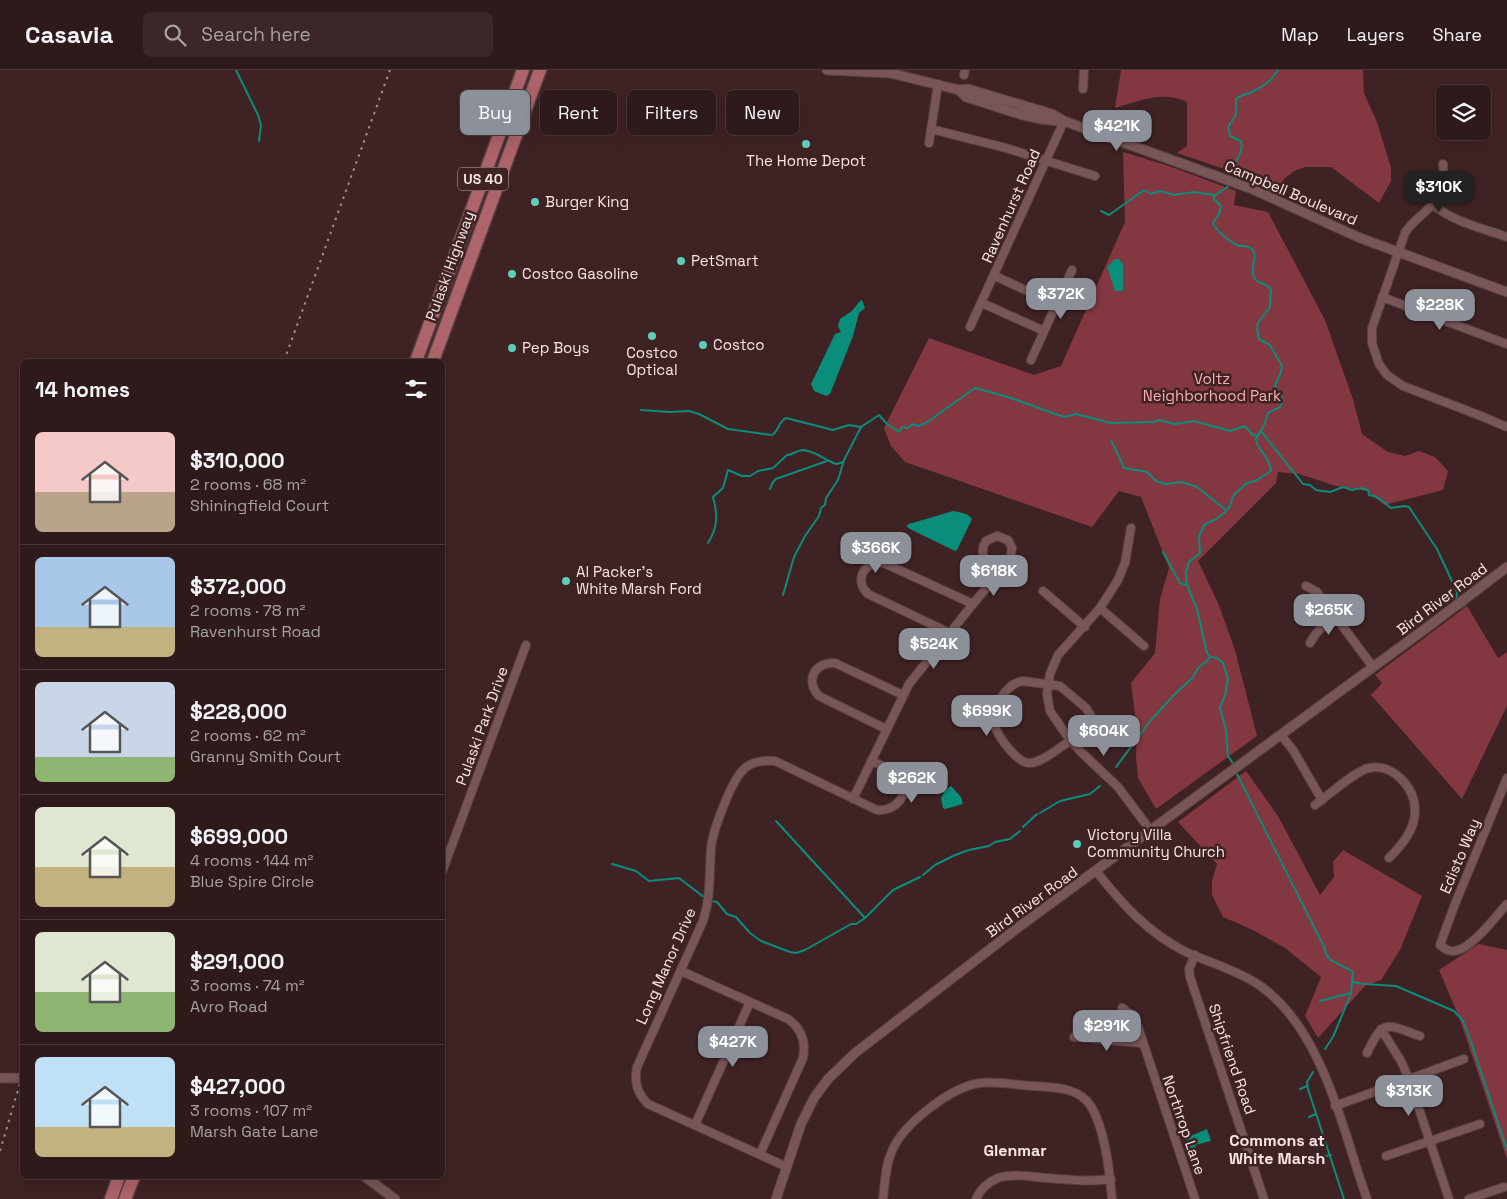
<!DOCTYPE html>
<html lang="en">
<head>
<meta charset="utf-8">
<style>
  :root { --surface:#2f1a1b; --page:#3b2728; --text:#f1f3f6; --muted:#a7a1a3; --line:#4a383a; --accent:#8c9099 }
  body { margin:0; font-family:"Space Grotesk",sans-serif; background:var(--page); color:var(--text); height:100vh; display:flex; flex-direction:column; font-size:19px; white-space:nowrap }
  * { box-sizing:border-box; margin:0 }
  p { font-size:16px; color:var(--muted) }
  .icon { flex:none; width:28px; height:28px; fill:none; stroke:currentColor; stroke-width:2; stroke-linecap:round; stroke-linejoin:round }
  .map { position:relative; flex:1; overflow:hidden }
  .panel { position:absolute; left:20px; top:289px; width:425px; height:820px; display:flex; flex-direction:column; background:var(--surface); border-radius:8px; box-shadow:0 5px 20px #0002,0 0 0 1px var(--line) }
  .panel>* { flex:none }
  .hud { position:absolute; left:460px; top:20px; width:475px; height:45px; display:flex; gap:10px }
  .buttons { position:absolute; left:1436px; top:15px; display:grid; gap:10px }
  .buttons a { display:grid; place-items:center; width:55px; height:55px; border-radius:8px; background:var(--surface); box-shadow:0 5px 20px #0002,0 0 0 1px var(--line); font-size:25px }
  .price { position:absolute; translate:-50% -42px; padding:0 11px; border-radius:10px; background:var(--accent); color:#fff; font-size:16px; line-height:32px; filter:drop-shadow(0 1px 2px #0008) }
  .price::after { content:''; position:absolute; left:50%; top:30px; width:15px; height:11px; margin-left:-8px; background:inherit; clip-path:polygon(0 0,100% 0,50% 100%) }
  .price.selected { background:#222; color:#fff }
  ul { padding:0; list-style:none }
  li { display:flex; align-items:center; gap:15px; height:125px; padding:0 15px }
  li+li { border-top:1px solid var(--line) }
  li span { display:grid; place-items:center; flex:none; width:140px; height:100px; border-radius:8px; color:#555 }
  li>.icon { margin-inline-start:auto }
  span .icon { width:60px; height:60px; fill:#fffc; stroke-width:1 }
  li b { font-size:21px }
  h2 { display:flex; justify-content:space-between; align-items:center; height:60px; padding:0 15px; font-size:21px }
  .pill { padding:0 18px; border-radius:8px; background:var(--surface); box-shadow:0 5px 20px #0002,0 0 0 1px var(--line); font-size:18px; line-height:45px }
  .pill.selected { background:var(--accent); color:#fff }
  header { display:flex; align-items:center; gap:30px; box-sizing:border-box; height:70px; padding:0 25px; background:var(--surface); border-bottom:1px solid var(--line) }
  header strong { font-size:24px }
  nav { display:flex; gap:28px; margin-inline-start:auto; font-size:18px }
  .search { width:350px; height:45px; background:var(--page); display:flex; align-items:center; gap:12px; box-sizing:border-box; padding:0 18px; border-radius:8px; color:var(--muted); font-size:19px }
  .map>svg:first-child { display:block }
  .green { fill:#833740 }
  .water { fill:#0a8d7b }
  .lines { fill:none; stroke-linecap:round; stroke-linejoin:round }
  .stream { stroke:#0a8d7b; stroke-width:2 }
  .minor-casing { stroke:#583f41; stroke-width:10 }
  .tertiary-casing { stroke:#583f41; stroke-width:11 }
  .trunk-casing { stroke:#583f41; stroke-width:15 }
  .minor { stroke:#785657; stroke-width:8 }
  .tertiary { stroke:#785657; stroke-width:9 }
  .trunk { stroke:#ad646a; stroke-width:12 }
  .rail { stroke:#a48c8d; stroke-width:2; stroke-dasharray:2.5 5; stroke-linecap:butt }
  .tertiary-bridge-casing { stroke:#583f41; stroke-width:11; stroke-linecap:butt }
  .tertiary-bridge { stroke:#785657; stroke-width:9 }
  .poi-dot { fill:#5dceb9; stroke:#3f2224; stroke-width:2 }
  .labels { text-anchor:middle; stroke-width:5; stroke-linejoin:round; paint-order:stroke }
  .shield { fill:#3f2224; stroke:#c2abac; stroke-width:1 }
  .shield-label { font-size:14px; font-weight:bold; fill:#fae6e6 }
  .poi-label { font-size:15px; fill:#fae6e6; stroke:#3f2224; text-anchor:start }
  .street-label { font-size:15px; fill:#fae6e6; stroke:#3f2224 }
  .park-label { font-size:15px; fill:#feadb2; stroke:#3f2224 }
  .neighbourhood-label { font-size:16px; font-weight:bold; fill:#fae6e6; stroke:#3f2224 }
</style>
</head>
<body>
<header>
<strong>Casavia</strong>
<div class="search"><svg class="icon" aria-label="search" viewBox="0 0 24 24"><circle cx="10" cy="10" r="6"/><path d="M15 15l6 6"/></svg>Search here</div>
<nav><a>Map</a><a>Layers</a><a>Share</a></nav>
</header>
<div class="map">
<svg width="1507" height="1129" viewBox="0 0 1507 1129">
  <rect width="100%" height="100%" fill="#3f2224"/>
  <!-- green -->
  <g class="green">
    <path d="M1121,0H1363L1364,23L1377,52L1391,98V111L1379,133L1331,97H1306L1294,101L1284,109L1280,116L1264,111L1263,112L1177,83L1187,76V32C1165,20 1138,31 1115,38Z"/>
    <polygon points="1123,82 1169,96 1236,121 1234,135 1268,142 1325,250 1353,329 1362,364 1388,382 1405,386 1419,381 1435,387 1448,401 1443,420 1384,435 1367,421 1336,416 1299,404 1278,402 1276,413 1198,491 1218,533 1235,580 1257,666 1156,739 1138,708 1136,687 1137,660 1131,613 1155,583 1160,529 1169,498 1141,427 1119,421 1092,457 905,392 891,376 884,358 929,268 1034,305 1061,296 1125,152"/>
    <polygon points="1467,536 1498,588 1507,582 1507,636 1462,729 1371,625 1382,613 1375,605"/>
    <polygon points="1246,701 1278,746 1320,825 1334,807 1333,792 1343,780 1422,826 1400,880 1381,910 1365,916 1318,968 1305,946 1321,907 1285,878 1253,860 1223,847 1212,825 1212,811 1217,794 1178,752"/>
    <polygon points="1479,874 1507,880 1507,1089 1459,947 1439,900"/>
  </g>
  <!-- water -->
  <g class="water">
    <polygon points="1115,189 1119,189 1123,194 1123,221 1115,221 1107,197"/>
    <polygon points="862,230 865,238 859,243 853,266 830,324 826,326 814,321 811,314 835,264 841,262 838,256 840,249 852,241 859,232"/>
    <path d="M953,441C959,442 968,443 972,449L957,480L955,481L908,458L907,455L909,454Z"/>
    <polygon points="951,716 961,727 963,734 945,739 943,738 941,728 945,720"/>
    <polygon points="1207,1059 1211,1071 1195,1075 1197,1083 1192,1084 1186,1068"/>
  </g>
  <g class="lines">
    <!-- stream -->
    <g class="stream">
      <polyline points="236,0 258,45 261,55 259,71"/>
      <path d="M1234,110L1236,106L1234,94C1239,86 1243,81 1241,71L1230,66L1228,57L1236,45V29C1242,24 1248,24 1254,21C1265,15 1272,10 1278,0"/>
      <path d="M1232,114L1214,126V129L1221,136L1219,144L1213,153C1216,161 1232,174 1240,176C1244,176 1247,175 1251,178C1260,186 1249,196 1254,207C1257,215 1267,212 1271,220L1270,237L1258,253L1257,259L1259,269L1270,275L1282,296L1281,302L1275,315C1278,324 1286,326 1280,337L1268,343L1264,355L1256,369C1257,381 1270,386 1271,401L1257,410L1245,414C1242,420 1237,420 1234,425C1231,428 1232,432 1230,436C1224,445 1214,451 1205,454L1199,466L1200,483L1189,492L1186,502L1187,515L1197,539L1207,583L1210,587L1217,588L1223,593L1228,609L1225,625L1220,638L1226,660L1228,686L1234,695"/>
      <polyline points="1101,141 1109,145 1144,120 1151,124 1160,121 1174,125 1194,122 1214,125"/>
      <path d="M641,340L670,342L689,341L699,344L728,359L772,365C779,361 778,352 786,348L833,360L849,355L861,357"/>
      <path d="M1261,361L1303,414L1310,415L1316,420L1330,422L1343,417L1352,420L1361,418L1368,420L1369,425C1378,426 1384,432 1391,438L1404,436L1409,437L1437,479L1457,522L1456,530"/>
      <path d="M1111,371C1117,380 1119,388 1124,398L1147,402L1156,411L1165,414L1182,412L1197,417L1226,440"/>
      <polyline points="770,419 773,412 776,409 827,391"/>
      <path d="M708,473C718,457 718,445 713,427L723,418L728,400L742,406H750L758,401L773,398L787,385C793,385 797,380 803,380C817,381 825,391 837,394L843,392"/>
      <polyline points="1163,482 1180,513 1187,515"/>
      <polyline points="783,525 794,487 805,466 819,446 821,438 825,435 826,428 838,410 844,390 861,357 879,345 887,354 899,362 902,357 908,358 912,354 918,356 926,353 975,318 1008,327 1064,347 1076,344 1111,353 1154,352 1159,350 1175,354 1194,351 1230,361 1245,356 1253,365 1258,366"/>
      <polyline points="1475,527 1494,512"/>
      <polyline points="1461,538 1466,534"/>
      <polyline points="1116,697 1151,650 1174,625 1192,608 1199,597 1206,592 1210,587"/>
      <path d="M1237,704L1325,879C1327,894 1343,894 1353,902L1351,924"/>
      <polyline points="1040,743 1060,731 1090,724 1100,716"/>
      <polyline points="776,751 865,848"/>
      <polyline points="1023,757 1037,744"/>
      <polyline points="612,794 636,801 649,811 679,808 705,828"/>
      <polyline points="923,805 935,795 955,785 969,780 989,776 995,772 1010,769 1020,761"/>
      <polyline points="711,831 717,832 727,844 736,847 750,863 761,871 790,882 796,883 805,880 851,854 856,854 865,848 893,820 920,807"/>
      <polyline points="1353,912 1363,914"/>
      <polyline points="1365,914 1396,916 1454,941 1463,951 1470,969 1507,1080"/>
      <polyline points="1320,931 1351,923"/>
      <polyline points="1325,979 1333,967 1350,926"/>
      <polyline points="1313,1002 1307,1012 1308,1019 1344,1129"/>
      <polyline points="1300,1019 1307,1016"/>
      <polyline points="1309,1047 1316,1044"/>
      <polyline points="1325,1086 1331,1085"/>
    </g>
    <!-- minor casing -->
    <g class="minor-casing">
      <g id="minor">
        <polyline points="964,5 965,0"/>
        <polyline points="1083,19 1084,0"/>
        <polyline points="931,59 1006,78 1095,106"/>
        <polyline points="929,73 938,14"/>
        <path d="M1443,94C1445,111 1439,129 1426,141C1419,148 1410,154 1405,163L1372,258V273L1379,294L1387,305L1403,316L1481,346L1507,357"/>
        <path d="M1432,134C1453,152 1482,158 1507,167"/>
        <polyline points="995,206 1056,234"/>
        <polyline points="1382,227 1507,274"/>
        <polyline points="982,233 1044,261"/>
        <polyline points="970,257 1064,51"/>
        <polyline points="1031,290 1072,200"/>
        <polyline points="1131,458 1125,493 1118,510 1100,538 1058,585 1050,604 1047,624 1050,641 1065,663 1081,682 1118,717 1151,761"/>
        <polyline points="1306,516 1317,522 1373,597"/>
        <polyline points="1043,521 1085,557"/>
        <polyline points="1100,538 1144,576"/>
        <path d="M950,563L868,524C853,510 865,490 884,493L973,534"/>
        <path d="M1310,573C1316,561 1324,555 1336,548"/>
        <path d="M1023,611L1060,616L1086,638L1091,646C1091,661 1078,666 1067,673C1057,679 1043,692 1030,693C1018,694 998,667 995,656C992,638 1005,614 1023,611Z"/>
        <path d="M886,659L819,626C805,611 814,592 835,593L903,625"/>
        <polyline points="1281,665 1293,680 1322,730"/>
        <path d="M1507,708L1455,834L1440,875C1444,878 1449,882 1454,881C1471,880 1496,846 1507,834"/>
        <path d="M853,729L909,614L973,534L1010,490L1012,478L1008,470L997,466L986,471C977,486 988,494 998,504"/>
        <path d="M1315,735C1329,725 1355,701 1369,698C1393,693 1414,717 1415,739C1416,759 1401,776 1389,788"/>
        <path d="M1096,801C1122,834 1148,863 1186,882C1210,893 1237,900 1259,915C1323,959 1342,1059 1367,1129"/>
        <polyline points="442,802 526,575"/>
        <polyline points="1195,885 1189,899 1190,907 1264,1129"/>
        <path d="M681,901L788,949C802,959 806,972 803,988L760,1084"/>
        <polyline points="1122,938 1131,945 1138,957 1195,1129"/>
        <polyline points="1381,959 1401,991 1409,1009 1449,1129"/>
        <polyline points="1074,967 1142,973"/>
        <path d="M1367,983C1384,948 1385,954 1420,966"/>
        <polyline points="1335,1036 1464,989"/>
        <polyline points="695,1055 750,932"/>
        <polyline points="1386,1086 1480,1054"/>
        <path d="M787,1097L648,1034C637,1023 634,1012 637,997L703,851C711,827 709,804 711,779C712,762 731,712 743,700C751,691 763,690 775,691L877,740C895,742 912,724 899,707C893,699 880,695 871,691"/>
        <path d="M883,1129C885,1113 885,1096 892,1081C903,1054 951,1017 980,1013C997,1011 1016,1015 1033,1016C1051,1017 1074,1017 1087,1031C1104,1050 1110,1104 1112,1129"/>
        <path d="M976,1129C980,1120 988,1112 998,1108C1013,1103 1032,1107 1048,1108C1069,1110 1090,1112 1111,1109"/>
        <polyline points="1469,1129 1504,1117"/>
      </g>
    </g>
    <!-- tertiary casing -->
    <g class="tertiary-casing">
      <g id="tertiary">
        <polyline points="827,0 890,3 959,20 968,19 1052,44 1064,51 1252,119 1360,168 1507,222"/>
        <path d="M959,20L966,27C997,36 1030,51 1062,51"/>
        <polyline points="364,1106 395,1129"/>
        <polyline points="776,1129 801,1054 814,1028 828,1009 855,983 1020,856 1425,559 1507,497"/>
      </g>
    </g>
    <!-- trunk casing -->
    <g class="trunk-casing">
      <g id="trunk">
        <polyline points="416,291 523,0"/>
        <polyline points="433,291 540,0"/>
        <polyline points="111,1129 119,1106"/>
        <polyline points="125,1129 134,1106"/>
      </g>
    </g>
    <!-- minor -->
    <use href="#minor" class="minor"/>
    <!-- tertiary -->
    <use href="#tertiary" class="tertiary"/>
    <!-- trunk -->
    <use href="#trunk" class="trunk"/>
    <!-- rail -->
    <g class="rail">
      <polyline points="284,291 390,0"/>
      <polyline points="0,1081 20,1013"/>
    </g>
    <!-- tertiary-bridge casing -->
    <g class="tertiary-bridge-casing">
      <polyline id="tertiary-bridge" points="0,1008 22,1008"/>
    </g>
    <!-- tertiary-bridge -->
    <use href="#tertiary-bridge" class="tertiary-bridge"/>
  </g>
  <!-- markers -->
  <g class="poi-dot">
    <circle cx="806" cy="74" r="5"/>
    <circle cx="535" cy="132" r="5"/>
    <circle cx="681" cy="191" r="5"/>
    <circle cx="512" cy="204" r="5"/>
    <circle cx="652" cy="266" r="5"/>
    <circle cx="703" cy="275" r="5"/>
    <circle cx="512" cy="278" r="5"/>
    <circle cx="566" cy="511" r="5"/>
    <circle cx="1077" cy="774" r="5"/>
  </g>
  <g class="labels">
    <!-- shield labels -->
    <rect class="shield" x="458" y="97.5" width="50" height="23" rx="4"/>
    <g class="shield-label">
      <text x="483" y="114">US 40</text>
    </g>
    <!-- poi labels -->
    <g class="poi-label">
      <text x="806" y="96" text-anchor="middle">The Home Depot</text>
      <text x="545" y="137">Burger King</text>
      <text x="691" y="196">PetSmart</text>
      <text x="522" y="209">Costco Gasoline</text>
      <text x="713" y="280">Costco</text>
      <text x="522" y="283">Pep Boys</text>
      <text x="652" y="288" text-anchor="middle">Costco<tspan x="652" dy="17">Optical</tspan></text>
      <text x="576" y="507">Al Packer's<tspan x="576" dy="17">White Marsh Ford</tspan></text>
      <text x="1087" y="770">Victory Villa<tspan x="1087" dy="17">Community Church</tspan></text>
    </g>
    <!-- street labels -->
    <g class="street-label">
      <text transform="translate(1291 123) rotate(23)" y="5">Campbell Boulevard</text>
      <text transform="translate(1011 136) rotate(-66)" y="5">Ravenhurst Road</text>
      <text transform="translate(450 196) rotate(-70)" y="5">Pulaski Highway</text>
      <text transform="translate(1442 529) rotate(-37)" y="5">Bird River Road</text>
      <text transform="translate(482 656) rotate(-70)" y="5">Pulaski Park Drive</text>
      <text transform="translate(1460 786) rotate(-67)" y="5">Edisto Way</text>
      <text transform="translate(1032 832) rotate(-36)" y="5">Bird River Road</text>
      <text transform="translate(666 896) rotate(-66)" y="5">Long Manor Drive</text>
      <text transform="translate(1232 989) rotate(71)" y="5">Shipfriend Road</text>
      <text transform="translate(1184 1055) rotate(71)" y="5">Northrop Lane</text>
    </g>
    <!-- park labels -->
    <g class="park-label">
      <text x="1212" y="314">Voltz<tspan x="1212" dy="17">Neighborhood Park</tspan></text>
    </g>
    <!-- neighbourhood labels -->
    <g class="neighbourhood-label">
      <text x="1277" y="1076">Commons at<tspan x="1277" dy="18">White Marsh</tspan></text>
      <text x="1015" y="1086">Glenmar</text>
    </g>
  </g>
</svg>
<div class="buttons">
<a><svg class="icon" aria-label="layers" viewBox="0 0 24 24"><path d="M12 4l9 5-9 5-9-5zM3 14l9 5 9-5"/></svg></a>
</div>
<b class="price" style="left:1117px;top:82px">$421K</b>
<b class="price selected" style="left:1439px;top:143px">$310K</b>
<b class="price" style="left:1061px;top:250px">$372K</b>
<b class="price" style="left:1440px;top:261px">$228K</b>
<b class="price" style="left:876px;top:504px">$366K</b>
<b class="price" style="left:994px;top:527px">$618K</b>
<b class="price" style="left:1329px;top:566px">$265K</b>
<b class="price" style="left:934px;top:600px">$524K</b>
<b class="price" style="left:987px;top:667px">$699K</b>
<b class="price" style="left:1104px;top:687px">$604K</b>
<b class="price" style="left:912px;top:734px">$262K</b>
<b class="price" style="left:1107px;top:982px">$291K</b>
<b class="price" style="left:733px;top:998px">$427K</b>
<b class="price" style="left:1409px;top:1047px">$313K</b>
<div class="hud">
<a class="pill selected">Buy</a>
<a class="pill">Rent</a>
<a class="pill">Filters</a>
<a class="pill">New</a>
</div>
<section class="panel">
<h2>14 homes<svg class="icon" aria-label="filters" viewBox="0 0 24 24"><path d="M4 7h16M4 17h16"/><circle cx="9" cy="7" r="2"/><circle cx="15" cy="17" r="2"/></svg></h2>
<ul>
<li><span style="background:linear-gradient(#f6c9c9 60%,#b9a48a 0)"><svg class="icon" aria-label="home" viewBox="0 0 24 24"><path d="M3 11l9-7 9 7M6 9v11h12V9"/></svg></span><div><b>$310,000</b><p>2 rooms · 68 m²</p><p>Shiningfield Court</p></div></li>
<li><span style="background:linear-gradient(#a9c7e8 70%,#c2b280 0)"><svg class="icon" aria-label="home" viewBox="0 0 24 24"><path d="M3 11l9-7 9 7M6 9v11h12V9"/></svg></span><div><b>$372,000</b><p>2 rooms · 78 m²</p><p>Ravenhurst Road</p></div></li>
<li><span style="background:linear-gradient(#c9d6e8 75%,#8fb573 0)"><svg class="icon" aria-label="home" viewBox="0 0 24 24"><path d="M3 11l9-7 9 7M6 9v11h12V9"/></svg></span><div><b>$228,000</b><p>2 rooms · 62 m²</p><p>Granny Smith Court</p></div></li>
<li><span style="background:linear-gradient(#dfe7d0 60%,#c2b280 0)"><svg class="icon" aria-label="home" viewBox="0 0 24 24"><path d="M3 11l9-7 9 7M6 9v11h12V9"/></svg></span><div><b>$699,000</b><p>4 rooms · 144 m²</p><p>Blue Spire Circle</p></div></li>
<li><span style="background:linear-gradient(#dfe7d0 60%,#8fb573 0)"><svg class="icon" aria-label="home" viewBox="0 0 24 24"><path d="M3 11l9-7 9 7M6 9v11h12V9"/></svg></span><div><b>$291,000</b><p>3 rooms · 74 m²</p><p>Avro Road</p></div></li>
<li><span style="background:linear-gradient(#bfe0f5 70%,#c2b280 0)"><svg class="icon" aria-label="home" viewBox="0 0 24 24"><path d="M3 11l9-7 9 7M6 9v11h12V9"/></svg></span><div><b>$427,000</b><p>3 rooms · 107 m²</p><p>Marsh Gate Lane</p></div></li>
</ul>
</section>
</div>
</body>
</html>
